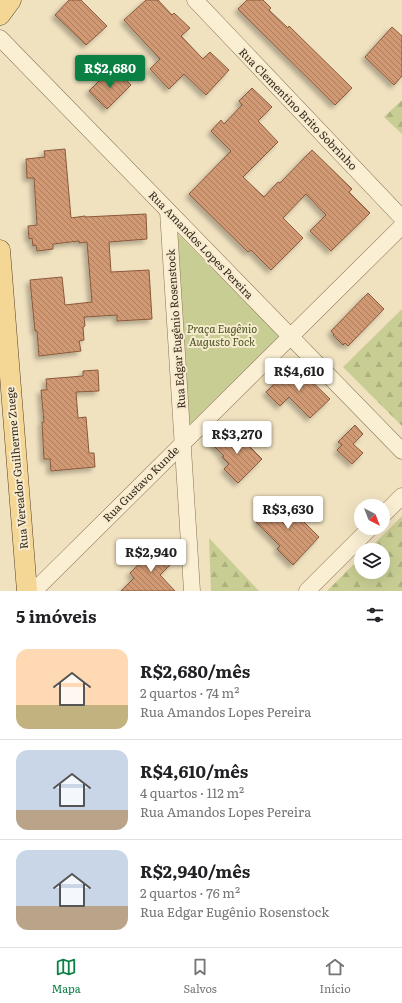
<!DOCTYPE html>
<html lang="pt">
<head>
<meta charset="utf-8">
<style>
  :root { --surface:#fff; --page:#f2f2f2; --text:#202124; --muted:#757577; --line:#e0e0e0; --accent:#0b8043 }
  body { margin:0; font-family:Literata,serif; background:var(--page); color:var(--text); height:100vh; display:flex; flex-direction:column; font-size:15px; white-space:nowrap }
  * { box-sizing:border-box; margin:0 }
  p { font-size:13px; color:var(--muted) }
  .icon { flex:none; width:22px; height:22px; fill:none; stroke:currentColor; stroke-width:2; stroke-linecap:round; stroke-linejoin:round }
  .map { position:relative; height:591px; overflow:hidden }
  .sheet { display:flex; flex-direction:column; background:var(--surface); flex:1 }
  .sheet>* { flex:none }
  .needle { width:26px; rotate:138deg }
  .fabs { position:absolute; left:354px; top:499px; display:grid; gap:8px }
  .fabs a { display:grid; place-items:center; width:36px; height:36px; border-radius:50%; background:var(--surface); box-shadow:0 4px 16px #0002; font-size:20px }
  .price { position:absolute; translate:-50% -34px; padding:0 9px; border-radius:4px; background:#fff; color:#222; font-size:13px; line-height:26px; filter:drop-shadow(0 1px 2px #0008) }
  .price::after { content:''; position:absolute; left:50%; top:24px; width:12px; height:9px; margin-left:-6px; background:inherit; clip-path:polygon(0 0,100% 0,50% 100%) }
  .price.selected { background:var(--accent); color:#fff }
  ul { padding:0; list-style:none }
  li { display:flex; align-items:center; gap:12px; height:100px; padding:0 16px }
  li+li { border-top:1px solid var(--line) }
  li span { display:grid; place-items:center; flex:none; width:112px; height:80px; border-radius:12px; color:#555 }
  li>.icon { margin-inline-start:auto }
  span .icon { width:48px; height:48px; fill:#fffc; stroke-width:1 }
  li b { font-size:17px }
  h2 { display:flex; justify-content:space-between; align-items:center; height:48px; padding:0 16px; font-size:17px }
  .tabs { display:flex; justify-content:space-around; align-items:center; height:56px; border-top:1px solid var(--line); background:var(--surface); font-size:11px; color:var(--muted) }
  .tabs a { display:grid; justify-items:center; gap:2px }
  .tabs .selected { color:var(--accent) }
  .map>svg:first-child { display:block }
  .forest { fill:url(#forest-firs) }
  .park { fill:#c8ce93 }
  .building { fill:url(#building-back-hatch); stroke:#8a5a3b; filter:url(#shadow) }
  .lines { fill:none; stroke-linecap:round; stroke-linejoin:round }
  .minor-casing { stroke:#8a7257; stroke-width:17 }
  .major-casing { stroke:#573f2b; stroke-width:21 }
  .minor { stroke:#faeed3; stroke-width:16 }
  .major { stroke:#f5d795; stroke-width:20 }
  .labels { text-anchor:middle; stroke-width:4; stroke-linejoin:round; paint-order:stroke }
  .street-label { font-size:11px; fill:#382a1c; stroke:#f7ebcf }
  .park-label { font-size:11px; font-style:italic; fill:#495622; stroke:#f7ebcf }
</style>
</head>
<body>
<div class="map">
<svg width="402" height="591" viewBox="0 0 402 591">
  <defs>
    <pattern id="forest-firs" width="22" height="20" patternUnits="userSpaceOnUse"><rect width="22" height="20" fill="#c8ce93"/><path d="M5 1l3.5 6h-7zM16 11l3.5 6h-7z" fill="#adb17e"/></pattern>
    <pattern id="building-back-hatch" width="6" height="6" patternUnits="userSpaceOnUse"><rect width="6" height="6" fill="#d09973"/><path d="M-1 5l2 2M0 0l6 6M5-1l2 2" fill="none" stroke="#aa7d5e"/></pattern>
    <filter id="shadow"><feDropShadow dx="-3.5" dy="3.5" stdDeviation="2" flood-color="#0004"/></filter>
  </defs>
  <rect width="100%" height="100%" fill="#f0e1bf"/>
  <!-- forest -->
  <g class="forest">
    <polygon points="402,100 402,134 384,117"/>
    <polygon points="402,309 402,426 343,367"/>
    <polygon points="402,516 402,591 327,591 361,557 361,572 383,572 383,550 368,550"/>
    <polygon points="209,538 259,591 211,591"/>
  </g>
  <!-- park -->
  <polygon class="park" points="175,231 279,336 188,426"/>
  <!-- building -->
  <g class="building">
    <polygon points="69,0 81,0 107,26 86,45 55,15"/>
    <polygon points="146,0 158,0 172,15 174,13 190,28 181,36 203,59 210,52 229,70 206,95 184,74 169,89 150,69 160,59 124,20"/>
    <polygon points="247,0 263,0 271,8 269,10 288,28 289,26 352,88 335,105 238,9"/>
    <polygon points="392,27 402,36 402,76 394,85 365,57"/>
    <polygon points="118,71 131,85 107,109 89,91 105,75 109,80"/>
    <polygon points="252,88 272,107 258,121 278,142 243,177 264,197 278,182 280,183 312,150 352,189 349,192 370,213 331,251 310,231 326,215 306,194 283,218 303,238 271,270 251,250 248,252 189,194 231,151 211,131 221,120 224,124 242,105 239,101"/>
    <polygon points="65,149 71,218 85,216 85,217 146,214 147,239 109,242 111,272 149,270 152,319 117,321 117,315 84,317 85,326 83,327 84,340 79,341 81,351 39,356 37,331 35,331 30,280 62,277 65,305 92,302 87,242 79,243 79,241 53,244 53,249 37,251 36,245 33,246 32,238 29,239 28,226 37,225 34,178 27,178 26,159 45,157 44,151"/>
    <polygon points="368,293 384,309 348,346 345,343 343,345 333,335 334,334 331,331"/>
    <polygon points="290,369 300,370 330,399 310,418 289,397 280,406 266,392"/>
    <polygon points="98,370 99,391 76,392 78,418 86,417 89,453 94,453 95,467 51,471 50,459 44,459 42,422 44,422 41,390 47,390 46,379 83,376 83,371"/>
    <polygon points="355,425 363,434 353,444 363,453 352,464 337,450 342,445 338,442"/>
    <polygon points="231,428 262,459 238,483 224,469 229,464 222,457 224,456 213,445"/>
    <polygon points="283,496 293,506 291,509 319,537 293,565 277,549 280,546 256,522"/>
    <polygon points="159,545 171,558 172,563 160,575 175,591 121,591 134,578 130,573"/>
  </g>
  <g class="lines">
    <!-- minor casing -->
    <g class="minor-casing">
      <g id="minor">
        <polyline points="195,0 402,218"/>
        <polyline points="0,38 402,451"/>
        <polyline points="168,211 192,591"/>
        <polyline points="383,515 402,496"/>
        <polyline points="34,591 402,226"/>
        <polyline points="307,591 370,528"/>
      </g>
    </g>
    <!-- major casing -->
    <g class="major-casing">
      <g id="major">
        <polyline points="0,15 11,0"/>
        <polyline points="0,250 27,591"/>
      </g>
    </g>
    <!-- minor -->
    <use href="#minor" class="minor"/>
    <!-- major -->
    <use href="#major" class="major"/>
  </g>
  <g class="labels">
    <!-- street labels -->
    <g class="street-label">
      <text transform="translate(298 109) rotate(46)" y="4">Rua Clementino Brito Sobrinho</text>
      <text transform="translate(201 245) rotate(46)" y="4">Rua Amandos Lopes Pereira</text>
      <text transform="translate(176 329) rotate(-94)" y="4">Rua Edgar Eugênio Rosenstock</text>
      <text transform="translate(17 468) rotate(-95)" y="4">Rua Vereador Guilherme Zuege</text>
      <text transform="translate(141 484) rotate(-45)" y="4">Rua Gustavo Kunde</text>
    </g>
    <!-- park labels -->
    <g class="park-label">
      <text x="222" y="333">Praça Eugênio<tspan x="222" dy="13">Augusto Fock</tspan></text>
    </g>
  </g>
</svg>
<div class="fabs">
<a><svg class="needle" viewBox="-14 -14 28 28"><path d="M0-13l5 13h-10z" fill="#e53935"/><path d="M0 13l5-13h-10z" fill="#757577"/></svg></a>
<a><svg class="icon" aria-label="layers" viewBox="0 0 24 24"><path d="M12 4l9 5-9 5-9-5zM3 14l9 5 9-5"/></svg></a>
</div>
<b class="price selected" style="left:110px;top:89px">R$2,680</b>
<b class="price" style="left:299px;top:392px">R$4,610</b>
<b class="price" style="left:237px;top:455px">R$3,270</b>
<b class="price" style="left:288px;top:530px">R$3,630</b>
<b class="price" style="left:151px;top:573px">R$2,940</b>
</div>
<section class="sheet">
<h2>5 imóveis<svg class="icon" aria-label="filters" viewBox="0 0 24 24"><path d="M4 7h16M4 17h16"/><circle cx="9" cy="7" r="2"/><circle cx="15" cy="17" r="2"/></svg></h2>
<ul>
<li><span style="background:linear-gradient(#ffd9b3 70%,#c2b280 0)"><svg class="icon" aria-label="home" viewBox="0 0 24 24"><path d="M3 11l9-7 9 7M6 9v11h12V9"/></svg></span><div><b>R$2,680/mês</b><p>2 quartos · 74 m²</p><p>Rua Amandos Lopes Pereira</p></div></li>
<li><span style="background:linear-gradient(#c9d6e8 75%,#b9a48a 0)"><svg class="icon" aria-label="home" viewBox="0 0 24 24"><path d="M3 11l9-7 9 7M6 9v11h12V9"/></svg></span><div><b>R$4,610/mês</b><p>4 quartos · 112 m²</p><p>Rua Amandos Lopes Pereira</p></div></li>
<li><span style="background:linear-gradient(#c9d6e8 70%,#b9a48a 0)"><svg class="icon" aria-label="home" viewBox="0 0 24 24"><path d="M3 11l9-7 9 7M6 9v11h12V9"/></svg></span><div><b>R$2,940/mês</b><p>2 quartos · 76 m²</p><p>Rua Edgar Eugênio Rosenstock</p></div></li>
</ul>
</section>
<nav class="tabs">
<a class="selected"><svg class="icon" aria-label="map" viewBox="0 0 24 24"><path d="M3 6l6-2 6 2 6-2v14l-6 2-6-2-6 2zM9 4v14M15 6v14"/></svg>Mapa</a>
<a><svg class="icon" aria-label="saved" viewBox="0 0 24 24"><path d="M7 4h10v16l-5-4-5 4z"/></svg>Salvos</a>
<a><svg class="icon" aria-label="home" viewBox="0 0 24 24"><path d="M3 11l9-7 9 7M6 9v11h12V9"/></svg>Início</a>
</nav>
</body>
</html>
